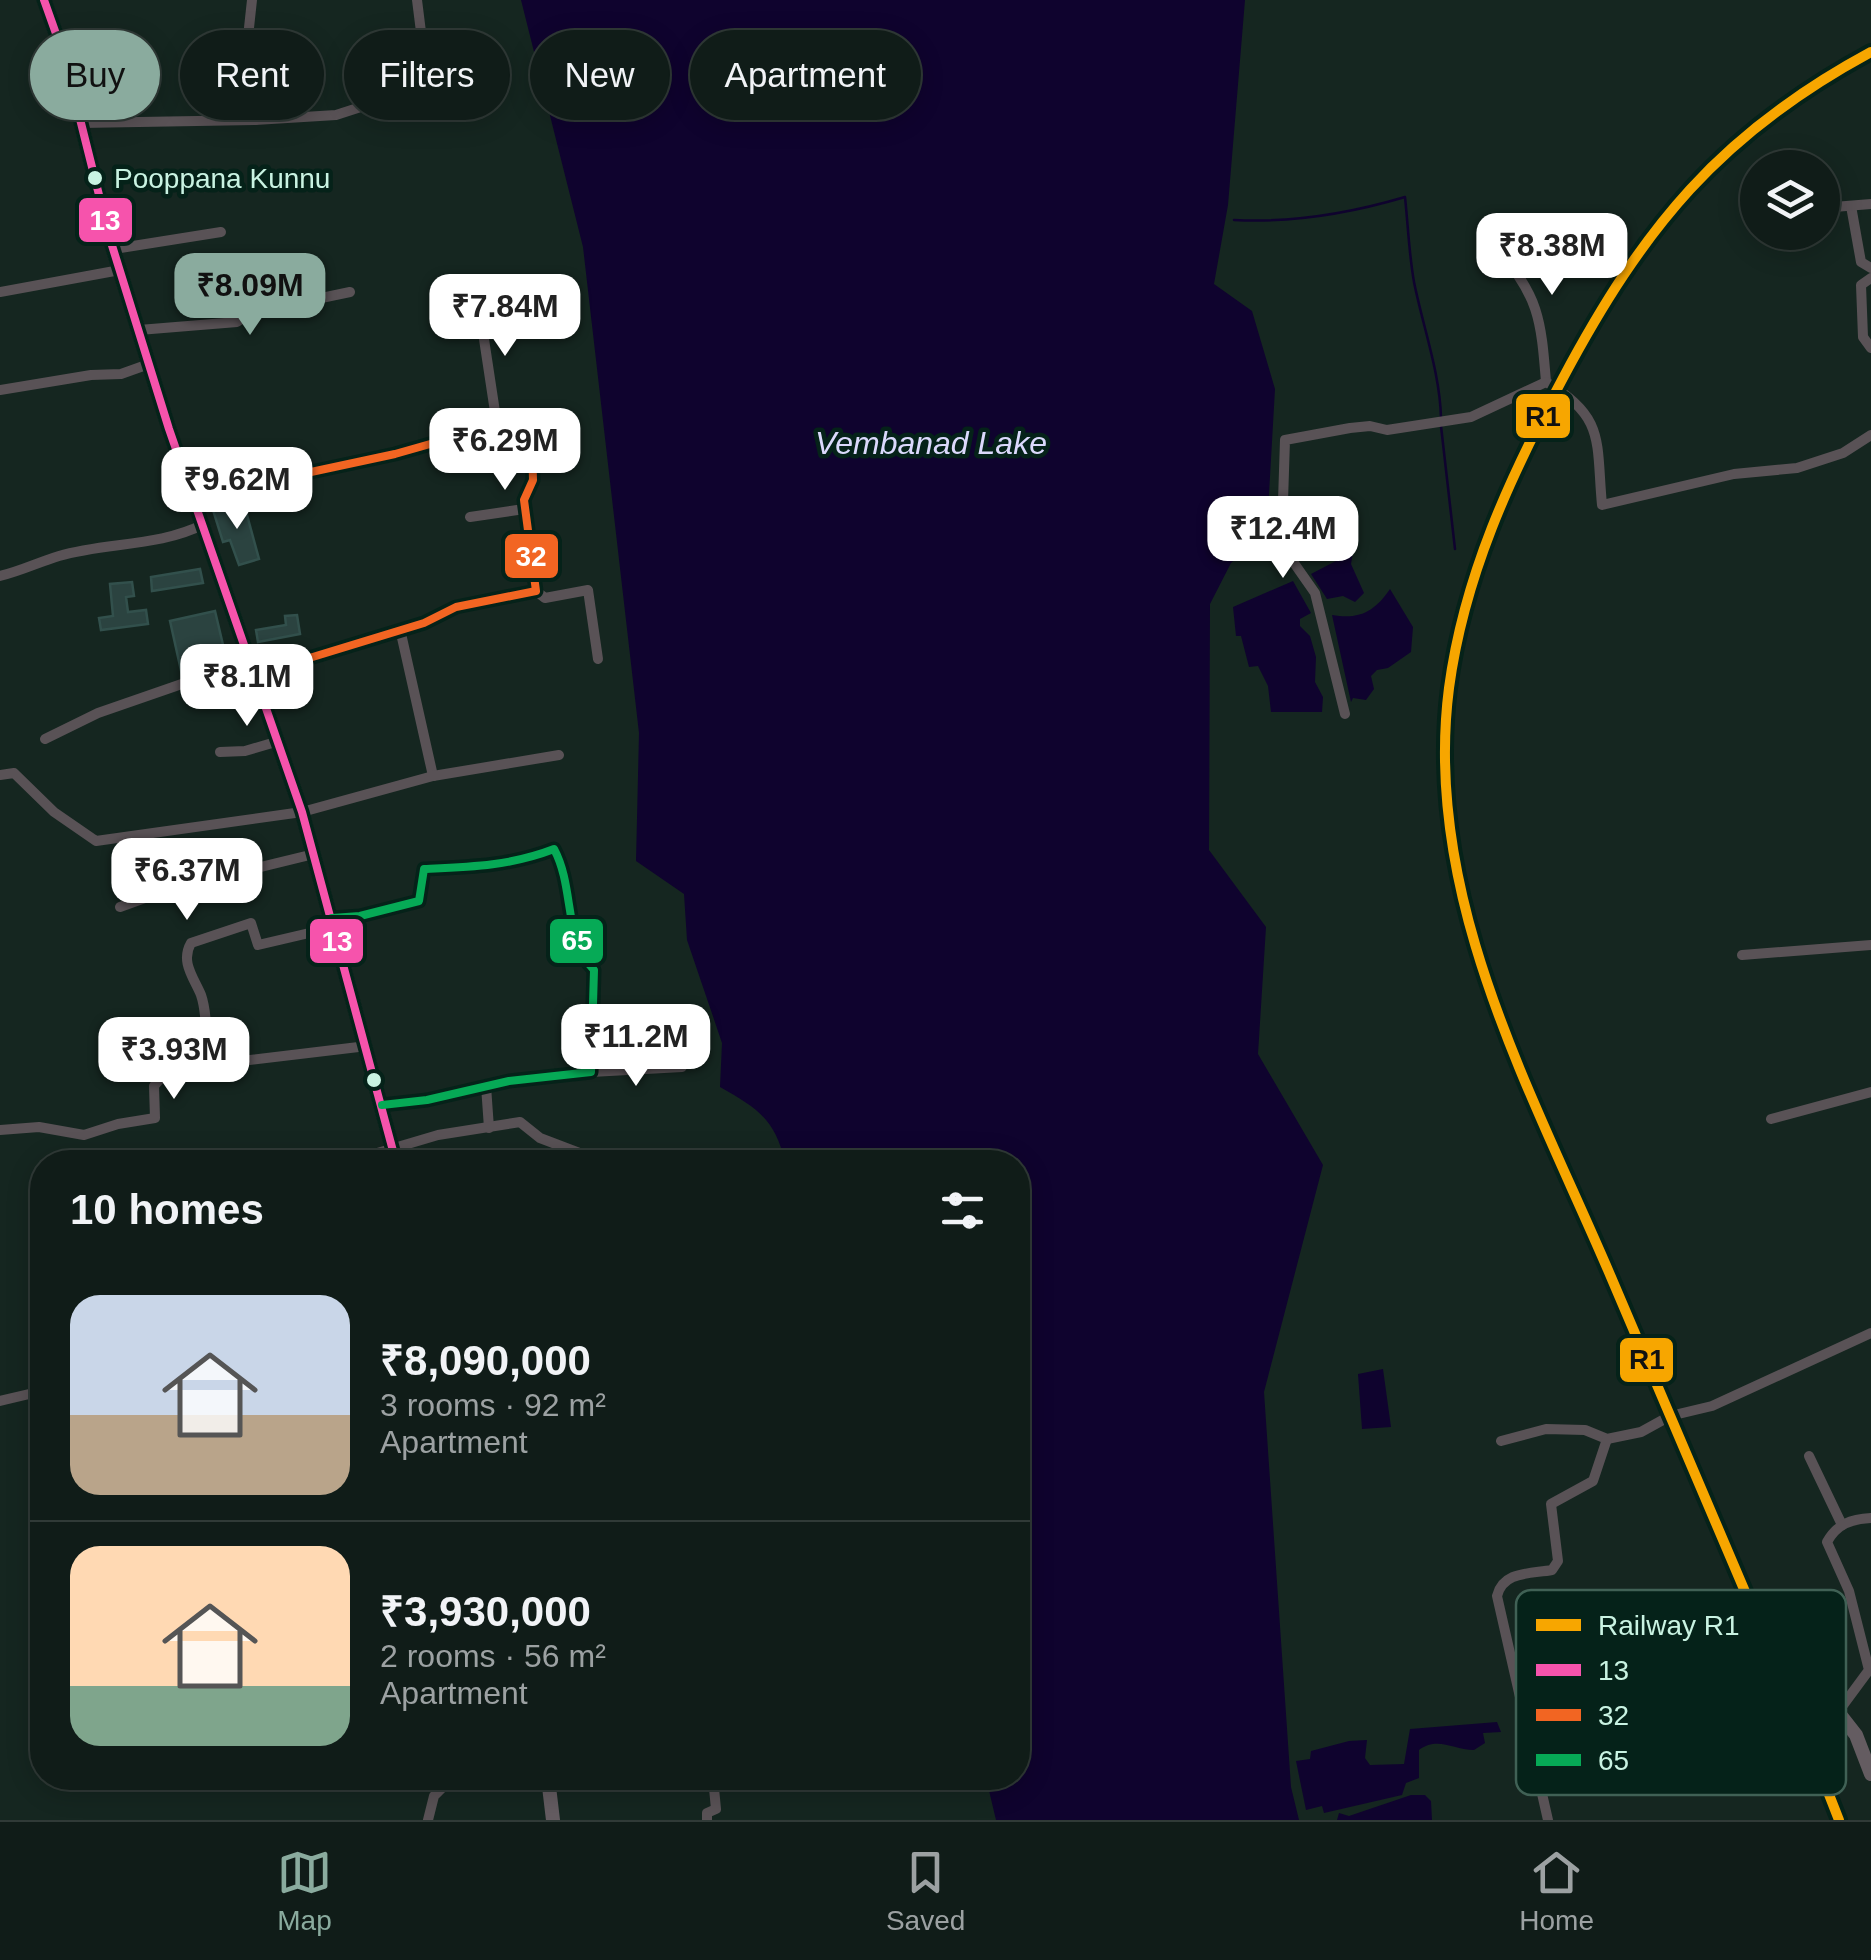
<!DOCTYPE html>
<html lang="en">
<head>
<meta charset="utf-8">
<style>
  :root { --surface:#101c18; --page:#1e2925; --text:#f1f3f6; --muted:#9ca1a2; --line:#303a37; --accent:#8aab9e }
  body { margin:0; font-family:Helvetica,sans-serif; background:var(--page); color:var(--text); height:100vh; display:flex; flex-direction:column; font-size:38px; white-space:nowrap }
  * { box-sizing:border-box; margin:0 }
  p { font-size:32px; color:var(--muted) }
  .icon { flex:none; width:55px; height:55px; fill:none; stroke:currentColor; stroke-width:2; stroke-linecap:round; stroke-linejoin:round }
  .map { position:relative; flex:1; overflow:hidden }
  .details { position:absolute; left:30px; top:1150px; width:1000px; height:640px; display:flex; flex-direction:column; background:var(--surface); border-radius:40px; box-shadow:0 5px 25px #0003,0 0 0 2px var(--line) }
  .details>* { flex:none }
  .top-card { position:absolute; left:30px; top:30px; width:1000px; height:90px; display:flex; gap:20px }
  .tools { position:absolute; left:1740px; top:150px; display:grid; gap:20px }
  .tools a { display:grid; place-items:center; width:100px; height:100px; border-radius:50%; background:var(--surface); box-shadow:0 5px 25px #0003,0 0 0 2px var(--line); font-size:50px }
  .price { position:absolute; translate:-50% -85px; padding:0 22px; border-radius:20px; background:#fff; color:#222; font-size:32px; line-height:65px; filter:drop-shadow(0 2px 5px #0008) }
  .price::after { content:''; position:absolute; left:50%; top:60px; width:30px; height:22px; margin-left:-15px; background:inherit; clip-path:polygon(0 0,100% 0,50% 100%) }
  .price.selected { background:var(--accent); color:#111 }
  ul { padding:0; list-style:none }
  li { display:flex; align-items:center; gap:30px; height:250px; padding:0 40px }
  li+li { border-top:2px solid var(--line) }
  li span { display:grid; place-items:center; flex:none; width:280px; height:200px; border-radius:30px; color:#555 }
  li>.icon { margin-inline-start:auto }
  span .icon { width:120px; height:120px; fill:#fffc; stroke-width:1 }
  li b { font-size:42px }
  h2 { display:flex; justify-content:space-between; align-items:center; height:120px; padding:0 40px; font-size:42px }
  .chip { padding:0 35px; border-radius:45px; background:var(--surface); box-shadow:0 5px 25px #0003,0 0 0 2px var(--line); font-size:35px; line-height:90px }
  .chip.selected { background:var(--accent); color:#111 }
  .tab-bar { display:flex; justify-content:space-around; align-items:center; height:140px; border-top:2px solid var(--line); background:var(--surface); font-size:28px; color:var(--muted) }
  .tab-bar a { display:grid; justify-items:center; gap:5px }
  .tab-bar .selected { color:var(--accent) }
  .map>svg:first-child { display:block }
  .water { fill:#0f032e }
  .lines { fill:none; stroke-linecap:round; stroke-linejoin:round }
  .stream { stroke:#0f032e; stroke-width:2.5 }
  .building { fill:#2b4340; stroke:#32504c; stroke-width:2.5 }
  .street { stroke:#595256; stroke-width:10 }
  .secondary { stroke:#645c61; stroke-width:14 }
  .bus-1-casing { stroke:#052219; stroke-width:15 }
  .bus-2-casing { stroke:#052219; stroke-width:15 }
  .bus-3-casing { stroke:#052219; stroke-width:15 }
  .bus-1 { stroke:#f653ac; stroke-width:8 }
  .bus-2 { stroke:#f26522; stroke-width:8 }
  .bus-3 { stroke:#06aa56; stroke-width:8 }
  .rail-1-casing { stroke:#052219; stroke-width:18 }
  .rail-1 { stroke:#f7a600; stroke-width:10 }
  .bus-dot { fill:#c9f3e2; stroke:#052219; stroke-width:4 }
  .labels { text-anchor:middle; stroke-width:9; stroke-linejoin:round; paint-order:stroke }
  .bus-label { font-size:28px; fill:#c9f3e2; stroke:#052219; text-anchor:start }
  .water-label { font-size:32px; font-style:italic; fill:#dbd9fc; stroke:#052219 }
  .key { fill:#052219; stroke:#406155; stroke-width:2.5 }
  .key-label { font-size:28px; fill:#c9f3e2 }
  .line-badge { stroke:#052219; stroke-width:4 }
  .badge-label { font-size:28px; text-anchor:middle; font-weight:bold; fill:#fff }
  .pale-badge-label { font-size:28px; text-anchor:middle; font-weight:bold; fill:#111 }
</style>
</head>
<body>
<div class="map">
<svg width="1871" height="1820" viewBox="0 0 1871 1820">
  <rect width="100%" height="100%" fill="#152620"/>
  <!-- water -->
  <g class="water">
    <path d="M521,0H1245L1228,205L1214,284L1252,311L1275,389L1267,529L1231,563L1210,604L1209,850L1266,927L1258,1054L1323,1165L1264,1392L1291,1787L1299,1820H996L986,1778H1018V1162H785C775,1119 757,1108 720,1087L722,1043L687,940L684,894L636,861L639,733L583,247Z"/>
    <polygon points="1353,552 1351,564 1364,593 1355,602 1343,596 1327,599 1311,574"/>
    <polygon points="1293,581 1311,613 1300,619 1300,626 1310,636 1316,657 1315,682 1323,697 1322,712 1271,712 1268,686 1258,666 1249,667 1241,636 1236,636 1233,607"/>
    <path d="M1390,589L1413,627L1411,652L1388,668L1377,670L1371,676L1374,689L1366,700L1353,698L1351,702L1332,615C1360,620 1375,611 1390,589Z"/>
    <polygon points="1383,1369 1391,1427 1362,1429 1358,1374"/>
    <path d="M1497,1722L1501,1732L1483,1733L1485,1743L1474,1750C1453,1750 1438,1736 1419,1750V1778L1406,1783L1402,1795L1324,1813L1322,1806L1306,1810L1296,1761L1310,1759L1311,1751L1349,1741L1367,1740L1365,1758L1370,1765L1404,1764L1410,1729Z"/>
    <polygon points="1411,1795 1425,1795 1431,1801 1432,1820 1337,1820 1339,1813 1349,1816"/>
  </g>
  <g class="lines">
    <!-- stream -->
    <g class="stream">
      <path d="M1234,220C1291,223 1351,213 1405,197C1408,225 1409,254 1414,282C1423,327 1440,373 1441,418"/>
      <polyline points="1441,426 1455,549"/>
    </g>
  </g>
  <!-- building -->
  <g class="building">
    <polygon points="244,504 259,559 239,565 230,540 223,542 213,510"/>
    <polygon points="200,569 203,583 152,591 151,577"/>
    <polygon points="132,582 134,596 126,597 128,612 146,610 148,624 101,630 99,618 113,616 110,584"/>
    <polygon points="215,611 224,649 195,656 198,669 182,675 170,621"/>
    <polygon points="297,615 300,634 258,642 256,630 286,625 285,616"/>
  </g>
  <g class="lines">
    <!-- street -->
    <g class="street">
      <polyline points="255,120 336,115 370,104 367,68 425,64 417,0"/>
      <polyline points="81,123 255,120 248,37 252,0"/>
      <polyline points="1851,206 1861,262 1871,268"/>
      <polyline points="1834,207 1871,204"/>
      <path d="M1496,247C1539,296 1541,319 1546,382C1606,417 1596,442 1602,505L1734,474L1797,468L1843,453L1871,435"/>
      <polyline points="114,249 221,232"/>
      <polyline points="1871,278 1861,285 1863,337 1871,348"/>
      <polyline points="0,292 120,270"/>
      <polyline points="139,330 237,322 250,313 350,292"/>
      <polyline points="0,390 91,375 121,374 149,364"/>
      <polyline points="497,425 482,326 472,299 510,290"/>
      <path d="M197,506C230,495 262,494 294,482L297,475L395,454L497,425L507,450L532,447L533,480L524,500L536,591L456,607L424,623L257,674"/>
      <polyline points="470,517 524,509"/>
      <path d="M0,576C21,571 39,562 59,556C107,542 159,547 204,524"/>
      <polyline points="536,591 545,598 588,590 598,659"/>
      <polyline points="400,629 433,776"/>
      <polyline points="1345,714 1315,593 1294,563 1282,532 1285,440 1350,428 1370,426 1387,430 1471,417 1546,382"/>
      <polyline points="45,739 98,713 251,660"/>
      <polyline points="220,752 245,751 279,741"/>
      <polyline points="0,775 14,773 54,812 96,841 302,812 433,776 559,755"/>
      <polyline points="120,907 167,890 314,854"/>
      <path d="M332,918L360,916L419,901L424,869C470,867 510,866 554,849C575,888 563,939 594,970L591,1072L509,1081L427,1100L382,1105"/>
      <polyline points="1742,955 1871,945"/>
      <path d="M208,1067C206,1046 208,1015 201,995C194,978 180,962 191,943L251,923L258,945L335,927"/>
      <polyline points="591,1072 682,1067"/>
      <polyline points="486,1086 489,1128"/>
      <polyline points="1771,1119 1871,1092"/>
      <polyline points="0,1130 39,1127 84,1135 118,1124 155,1118 154,1086 161,1078 225,1063 367,1046"/>
      <polyline points="347,1162 438,1135 520,1122 540,1138 582,1154 581,1162"/>
      <polyline points="0,1401 42,1391"/>
      <polyline points="1501,1441 1546,1429 1585,1430 1607,1439 1641,1432 1670,1416 1712,1406 1871,1333"/>
      <polyline points="1809,1456 1842,1525"/>
      <path d="M1838,1712L1869,1670L1849,1591L1827,1542C1837,1524 1851,1519 1871,1518"/>
      <polyline points="428,1820 434,1796 443,1787 548,1778"/>
      <polyline points="707,1820 707,1813 716,1809 713,1778"/>
      <path d="M1548,1820L1497,1596C1503,1571 1530,1574 1552,1570L1558,1561L1551,1504L1593,1481L1607,1439"/>
    </g>
    <!-- secondary -->
    <g class="secondary">
      <polyline points="44,0 65,59 110,239 169,429 302,812 396,1162"/>
      <polyline points="1838,1712 1856,1735 1871,1774"/>
      <polyline points="548,1778 553,1820"/>
    </g>
    <!-- bus-1 casing -->
    <g class="bus-1-casing">
      <polyline id="bus-1" points="44,0 65,59 110,239 169,429 302,812 396,1162"/>
    </g>
    <!-- bus-2 casing -->
    <g class="bus-2-casing">
      <path id="bus-2" d="M197,506C230,495 262,494 294,482L297,475L395,454L497,425L507,450L532,447L533,480L524,500L536,591L456,607L424,623L257,674"/>
    </g>
    <!-- bus-3 casing -->
    <g class="bus-3-casing">
      <path id="bus-3" d="M332,918L360,916L419,901L424,869C470,867 510,866 554,849C575,888 563,939 594,970L591,1072L509,1081L427,1100L382,1105"/>
    </g>
    <!-- bus-1 -->
    <use href="#bus-1" class="bus-1"/>
    <!-- bus-2 -->
    <use href="#bus-2" class="bus-2"/>
    <!-- bus-3 -->
    <use href="#bus-3" class="bus-3"/>
    <!-- rail-1 casing -->
    <g class="rail-1-casing">
      <path id="rail-1" d="M1839,1820L1801,1723C1738,1574 1675,1425 1611,1277C1532,1092 1422,897 1449,688C1464,576 1510,477 1563,378C1643,228 1719,134 1871,52"/>
    </g>
    <!-- rail-1 -->
    <use href="#rail-1" class="rail-1"/>
  </g>
  <!-- markers -->
  <g class="bus-dot">
    <circle cx="95" cy="178" r="9"/>
    <circle cx="374" cy="1080" r="9"/>
  </g>
  <g class="labels">
    <!-- bus labels -->
    <g class="bus-label">
      <text x="114" y="188">Pooppana Kunnu</text>
    </g>
    <!-- water labels -->
    <g class="water-label">
      <text x="931" y="454">Vembanad Lake</text>
    </g>
  </g>
  <!-- legend -->
  <rect x="1516" y="1590" width="330" height="205" rx="15" class="key"/>
  <rect x="1536" y="1619" width="45" height="12" fill="#f7a600"/>
  <rect x="1536" y="1664" width="45" height="12" fill="#f653ac"/>
  <rect x="1536" y="1709" width="45" height="12" fill="#f26522"/>
  <rect x="1536" y="1754" width="45" height="12" fill="#06aa56"/>
  <g class="key-label">
    <text x="1598" y="1635">Railway R1</text>
    <text x="1598" y="1680">13</text>
    <text x="1598" y="1725">32</text>
    <text x="1598" y="1770">65</text>
  </g>
  <g class="line-badge">
    <rect x="77" y="196" width="57" height="48" rx="10" fill="#f653ac"/>
    <rect x="1514" y="392" width="58" height="48" rx="10" fill="#f7a600"/>
    <rect x="503" y="532" width="57" height="48" rx="10" fill="#f26522"/>
    <rect x="548" y="917" width="57" height="48" rx="10" fill="#06aa56"/>
    <rect x="308" y="917" width="57" height="48" rx="10" fill="#f653ac"/>
    <rect x="1618" y="1336" width="57" height="48" rx="10" fill="#f7a600"/>
  </g>
  <g class="badge-label">
    <text x="105" y="230">13</text>
    <text x="531" y="566">32</text>
    <text x="577" y="950">65</text>
    <text x="337" y="951">13</text>
  </g>
  <g class="pale-badge-label">
    <text x="1543" y="426">R1</text>
    <text x="1647" y="1369">R1</text>
  </g>
</svg>
<div class="tools">
<a><svg class="icon" aria-label="layers" viewBox="0 0 24 24"><path d="M12 4l9 5-9 5-9-5zM3 14l9 5 9-5"/></svg></a>
</div>
<b class="price" style="left:1552px;top:298px">₹8.38M</b>
<b class="price selected" style="left:250px;top:338px">₹8.09M</b>
<b class="price" style="left:505px;top:359px">₹7.84M</b>
<b class="price" style="left:505px;top:493px">₹6.29M</b>
<b class="price" style="left:237px;top:532px">₹9.62M</b>
<b class="price" style="left:1283px;top:581px">₹12.4M</b>
<b class="price" style="left:247px;top:729px">₹8.1M</b>
<b class="price" style="left:187px;top:923px">₹6.37M</b>
<b class="price" style="left:636px;top:1089px">₹11.2M</b>
<b class="price" style="left:174px;top:1102px">₹3.93M</b>
<div class="top-card">
<a class="chip selected">Buy</a>
<a class="chip">Rent</a>
<a class="chip">Filters</a>
<a class="chip">New</a>
<a class="chip">Apartment</a>
</div>
<section class="details">
<h2>10 homes<svg class="icon" aria-label="filters" viewBox="0 0 24 24"><path d="M4 7h16M4 17h16"/><circle cx="9" cy="7" r="2"/><circle cx="15" cy="17" r="2"/></svg></h2>
<ul>
<li><span style="background:linear-gradient(#c9d6e8 60%,#b9a48a 0)"><svg class="icon" aria-label="home" viewBox="0 0 24 24"><path d="M3 11l9-7 9 7M6 9v11h12V9"/></svg></span><div><b>₹8,090,000</b><p>3 rooms · 92 m²</p><p>Apartment</p></div></li>
<li><span style="background:linear-gradient(#ffd9b3 70%,#7fa58c 0)"><svg class="icon" aria-label="home" viewBox="0 0 24 24"><path d="M3 11l9-7 9 7M6 9v11h12V9"/></svg></span><div><b>₹3,930,000</b><p>2 rooms · 56 m²</p><p>Apartment</p></div></li>
</ul>
</section>
</div>
<nav class="tab-bar">
<a class="selected"><svg class="icon" aria-label="map" viewBox="0 0 24 24"><path d="M3 6l6-2 6 2 6-2v14l-6 2-6-2-6 2zM9 4v14M15 6v14"/></svg>Map</a>
<a><svg class="icon" aria-label="saved" viewBox="0 0 24 24"><path d="M7 4h10v16l-5-4-5 4z"/></svg>Saved</a>
<a><svg class="icon" aria-label="home" viewBox="0 0 24 24"><path d="M3 11l9-7 9 7M6 9v11h12V9"/></svg>Home</a>
</nav>
</body>
</html>
